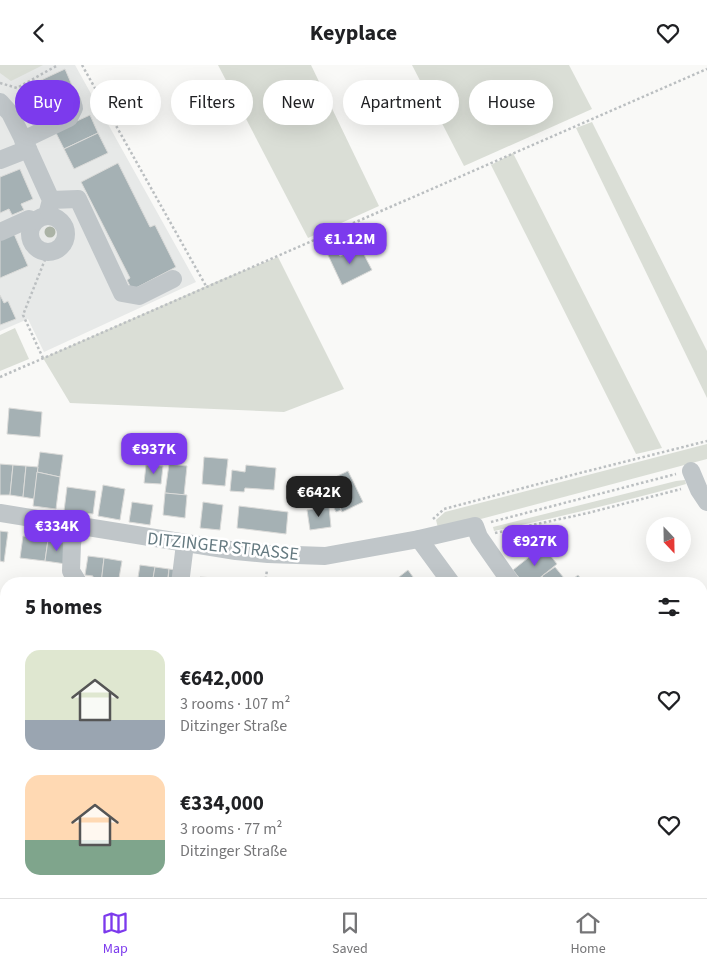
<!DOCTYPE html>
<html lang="en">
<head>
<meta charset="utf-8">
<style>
  :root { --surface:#fff; --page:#f2f2f2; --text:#202124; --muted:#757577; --line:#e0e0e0; --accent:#7c3aed }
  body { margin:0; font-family:"Source Sans 3",sans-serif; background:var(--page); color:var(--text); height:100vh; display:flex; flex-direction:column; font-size:19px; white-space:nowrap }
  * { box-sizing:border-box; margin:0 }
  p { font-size:16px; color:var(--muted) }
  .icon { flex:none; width:28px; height:28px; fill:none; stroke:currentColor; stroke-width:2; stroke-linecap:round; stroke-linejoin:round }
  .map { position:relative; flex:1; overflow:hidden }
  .drawer { position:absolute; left:0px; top:512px; width:708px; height:321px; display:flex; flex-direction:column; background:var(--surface); border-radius:20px 20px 0 0; box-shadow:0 5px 20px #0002 }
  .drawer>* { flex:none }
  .guide { position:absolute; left:15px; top:15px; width:678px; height:45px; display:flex; gap:10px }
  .needle { width:32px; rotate:158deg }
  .fabs { position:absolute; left:646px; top:452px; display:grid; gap:10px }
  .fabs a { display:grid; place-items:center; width:45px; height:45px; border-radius:50%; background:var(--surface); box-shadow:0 5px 20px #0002; font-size:25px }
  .price { position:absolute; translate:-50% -42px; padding:0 11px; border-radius:10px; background:var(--accent); color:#fff; font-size:16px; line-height:32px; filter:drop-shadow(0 1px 2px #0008) }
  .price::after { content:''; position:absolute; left:50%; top:30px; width:15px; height:11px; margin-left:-8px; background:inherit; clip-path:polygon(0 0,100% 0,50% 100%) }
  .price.on { background:#222; color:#fff }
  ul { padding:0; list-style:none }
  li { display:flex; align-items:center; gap:15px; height:125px; padding:0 25px }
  li span { display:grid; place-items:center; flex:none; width:140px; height:100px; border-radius:15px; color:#555 }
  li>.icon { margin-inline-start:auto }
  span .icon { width:60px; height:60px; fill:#fffc; stroke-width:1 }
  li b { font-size:21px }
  h2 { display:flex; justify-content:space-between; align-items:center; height:60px; padding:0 25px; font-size:21px }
  .chip { padding:0 18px; border-radius:22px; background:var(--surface); box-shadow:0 5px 20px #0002; font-size:18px; line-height:45px }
  .chip.on { background:var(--accent); color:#fff }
  header { display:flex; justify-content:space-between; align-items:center; height:65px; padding:0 25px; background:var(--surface); font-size:22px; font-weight:700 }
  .tab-bar { display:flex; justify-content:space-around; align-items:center; height:70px; border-top:1px solid var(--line); background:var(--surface); font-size:14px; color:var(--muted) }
  .tab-bar a { display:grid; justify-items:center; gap:2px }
  .tab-bar .on { color:var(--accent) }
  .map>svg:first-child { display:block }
  .built { fill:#e7e9e8 }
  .green { fill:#daded6 }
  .building { fill:#a5b1b4; stroke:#dbdbd9 }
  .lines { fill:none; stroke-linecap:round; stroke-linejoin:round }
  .major-casing { stroke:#b4babd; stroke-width:24 }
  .path { stroke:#bbbfc1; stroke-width:2.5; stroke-dasharray:2.5 2.5; stroke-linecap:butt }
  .minor { stroke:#c0c6c9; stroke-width:18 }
  .major { stroke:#fff; stroke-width:21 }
  .tree { fill:#abb3a6 }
  .labels { text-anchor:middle; stroke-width:5; stroke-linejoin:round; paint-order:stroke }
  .street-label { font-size:18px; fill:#657a81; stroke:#fff }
</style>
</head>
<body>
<header><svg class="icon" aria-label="back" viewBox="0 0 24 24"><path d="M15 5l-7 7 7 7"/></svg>Keyplace<svg class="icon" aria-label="heart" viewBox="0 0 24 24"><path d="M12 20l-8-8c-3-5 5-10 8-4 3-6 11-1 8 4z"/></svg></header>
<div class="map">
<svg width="707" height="833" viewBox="0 0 707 833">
  <rect width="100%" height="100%" fill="#f9f9f7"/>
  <!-- built -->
  <polygon class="built" points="0,0 75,0 196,217 44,287 28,254 0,266"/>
  <!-- green -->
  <g class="green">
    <polygon points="0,0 43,0 11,16 0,8"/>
    <polygon points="218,0 311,0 379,141 308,173"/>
    <polygon points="412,0 569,0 592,44 464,101"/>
    <polygon points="592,57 707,286 707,333 576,63"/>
    <polygon points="513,88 662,383 636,389 491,100"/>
    <polygon points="278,192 344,324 284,347 70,338 43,293 220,215"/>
    <polygon points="15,263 29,294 0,306 0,270"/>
    <polygon points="707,379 707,394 477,455 438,463 436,455 445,447"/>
    <path d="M685,415L686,419C623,437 559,452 494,466L493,462L676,416Z"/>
  </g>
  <!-- building -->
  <g class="building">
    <polygon points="65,4 77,32 56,55 51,44 37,50 24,23"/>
    <polygon points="90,50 98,68 64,84 55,66"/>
    <polygon points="98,68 108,88 74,104 64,84"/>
    <polygon points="118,98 150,162 155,160 176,202 132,225 127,215 130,213 81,117"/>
    <polygon points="20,104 33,134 21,139 24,145 12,150 9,144 0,148 0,112"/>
    <polygon points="14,169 28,201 0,213 0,175"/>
    <polygon points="360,182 372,205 342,220 327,188 336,184 340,191"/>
    <polygon points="0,230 4,238 8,236 16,254 0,260"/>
    <polygon points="9,343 42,347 40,372 7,369"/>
    <polygon points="40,387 63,390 60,412 37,407"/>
    <polygon points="204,392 228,394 225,421 202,419"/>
    <polygon points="0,399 13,400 10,430 0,430"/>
    <polygon points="169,399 187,401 184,430 165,428"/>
    <polygon points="13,400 26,401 23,432 10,430"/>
    <polygon points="146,400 163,401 161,419 144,418"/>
    <polygon points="246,400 276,403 274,425 245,423 244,427 230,426 232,405 245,407"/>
    <polygon points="26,401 38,402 34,434 23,432"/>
    <polygon points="348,406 363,437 342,447 327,416"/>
    <polygon points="37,407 60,412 56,444 33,441"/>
    <polygon points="103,420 125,424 120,455 98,451"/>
    <polygon points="67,422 96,426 93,449 64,446"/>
    <polygon points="165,428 187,430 185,453 163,450"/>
    <polygon points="333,429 341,445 336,447 328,431"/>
    <polygon points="132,437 153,440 150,460 129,457"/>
    <polygon points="203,437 223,440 220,465 200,463"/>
    <polygon points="239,441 288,447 286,469 237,463"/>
    <polygon points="329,442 331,462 310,465 307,445"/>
    <polygon points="0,466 8,467 4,497 0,496"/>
    <polygon points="23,471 48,475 45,496 20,493"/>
    <polygon points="48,475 70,478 66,499 45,496"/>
    <polygon points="543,481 557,499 532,519 524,519 513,505"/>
    <polygon points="88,491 104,493 101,519 92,519 93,511 85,510"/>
    <polygon points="104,493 122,496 118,519 101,519"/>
    <polygon points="140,500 155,502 152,519 137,519"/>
    <polygon points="155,502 169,504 167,519 152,519"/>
    <polygon points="555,502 568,518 567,519 548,519 542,511"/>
    <polygon points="169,504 176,505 174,517 168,516"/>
    <polygon points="408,505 418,519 390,519"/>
    <polygon points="578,510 585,519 567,519 568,518"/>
    <polygon points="200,512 228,514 227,519 199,519"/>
    <polygon points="228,514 259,518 259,519 227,519"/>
    <polygon points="273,515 309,519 273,519"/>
    <polygon points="348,515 349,519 328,519"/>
    <polygon points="6,529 6,558 0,564 0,535"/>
    <polygon points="5,727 6,727 6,758 0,755 0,738"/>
    <polygon points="0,781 6,782 6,801 4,809 0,808"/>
    <polygon points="70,828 90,828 88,833"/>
    <polygon points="110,828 131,828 128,833 107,833"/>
    <polygon points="138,828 157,828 155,833 143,833 136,831"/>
    <polygon points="157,828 175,828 173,833 155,833"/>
    <polygon points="188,828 211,828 217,830 216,833 186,833"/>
    <polygon points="241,828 250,828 252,829 246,833 234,833"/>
    <polygon points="299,828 318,828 311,833 304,833"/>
    <polygon points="318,828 337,828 341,833 311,833"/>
  </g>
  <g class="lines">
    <!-- major casing -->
    <g class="major-casing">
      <polyline id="major" points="0,826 26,833"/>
    </g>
    <!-- path -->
    <g class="path">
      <polyline points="82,0 206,221"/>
      <polyline points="0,18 17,23 58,0"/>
      <polyline points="43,293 23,250 48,187"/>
      <polyline points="0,312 707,4"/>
      <polyline points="433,454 444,444 576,409 707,376"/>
      <polyline points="491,457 676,409"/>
      <polyline points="495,468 588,448 681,424"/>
      <polyline points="265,519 267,505"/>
      <polyline points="0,768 6,768"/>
      <polyline points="287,828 291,833"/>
    </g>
    <!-- minor -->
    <g class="minor">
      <polyline points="0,37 10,48 28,84 51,135 47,150"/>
      <polyline points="23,75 69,53 74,43 72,36"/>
      <polyline points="0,95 28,84"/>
      <polyline points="51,135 78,134 122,228 139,231 173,214"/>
      <circle cx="48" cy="169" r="18"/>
      <polyline points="0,167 29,154 35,156"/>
      <polyline points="691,406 699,425 707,437"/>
      <polyline points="0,448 236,486 268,489 325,491 419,474 475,461 479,472 512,519"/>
      <polyline points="75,461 72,479 71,506 79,519"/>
      <polyline points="419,474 452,519"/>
      <polyline points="180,519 185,479"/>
    </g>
    <!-- major -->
    <use href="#major" class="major"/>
  </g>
  <!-- trees -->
  <circle class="tree" cx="50" cy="167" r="5.5"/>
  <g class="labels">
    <!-- street labels -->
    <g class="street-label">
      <text transform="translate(223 481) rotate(6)" y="6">DITZINGER STRASSE</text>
    </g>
  </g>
</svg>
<div class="fabs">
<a><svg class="needle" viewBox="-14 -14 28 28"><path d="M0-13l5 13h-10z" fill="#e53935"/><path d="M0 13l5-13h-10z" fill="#757577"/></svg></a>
</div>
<b class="price" style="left:350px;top:200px">€1.12M</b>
<b class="price" style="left:154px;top:410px">€937K</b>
<b class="price on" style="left:319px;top:453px">€642K</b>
<b class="price" style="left:57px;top:487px">€334K</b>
<b class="price" style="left:535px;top:502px">€927K</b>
<div class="guide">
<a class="chip on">Buy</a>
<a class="chip">Rent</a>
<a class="chip">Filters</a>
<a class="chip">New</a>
<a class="chip">Apartment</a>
<a class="chip">House</a>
</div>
<section class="drawer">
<h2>5 homes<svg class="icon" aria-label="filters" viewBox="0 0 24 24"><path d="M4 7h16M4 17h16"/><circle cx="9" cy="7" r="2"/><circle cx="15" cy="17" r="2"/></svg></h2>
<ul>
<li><span style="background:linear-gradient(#dfe7d0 70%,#9aa5b1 0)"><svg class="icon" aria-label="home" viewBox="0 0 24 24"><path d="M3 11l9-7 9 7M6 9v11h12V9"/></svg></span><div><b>€642,000</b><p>3 rooms · 107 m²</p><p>Ditzinger Straße</p></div><svg class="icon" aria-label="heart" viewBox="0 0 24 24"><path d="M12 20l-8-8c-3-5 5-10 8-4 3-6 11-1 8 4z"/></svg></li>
<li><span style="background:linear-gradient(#ffd9b3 65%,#7fa58c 0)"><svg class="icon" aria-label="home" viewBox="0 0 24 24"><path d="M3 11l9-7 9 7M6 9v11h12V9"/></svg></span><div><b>€334,000</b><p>3 rooms · 77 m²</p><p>Ditzinger Straße</p></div><svg class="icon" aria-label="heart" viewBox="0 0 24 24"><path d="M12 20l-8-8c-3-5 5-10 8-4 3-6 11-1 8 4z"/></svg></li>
</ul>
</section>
</div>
<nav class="tab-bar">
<a class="on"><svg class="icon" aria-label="map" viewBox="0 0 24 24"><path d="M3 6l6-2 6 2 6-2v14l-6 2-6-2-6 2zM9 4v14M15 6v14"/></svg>Map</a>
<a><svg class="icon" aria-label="saved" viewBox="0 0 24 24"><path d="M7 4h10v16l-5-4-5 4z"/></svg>Saved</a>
<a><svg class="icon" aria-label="home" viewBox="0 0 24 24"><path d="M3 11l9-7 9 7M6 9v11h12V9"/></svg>Home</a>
</nav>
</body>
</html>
